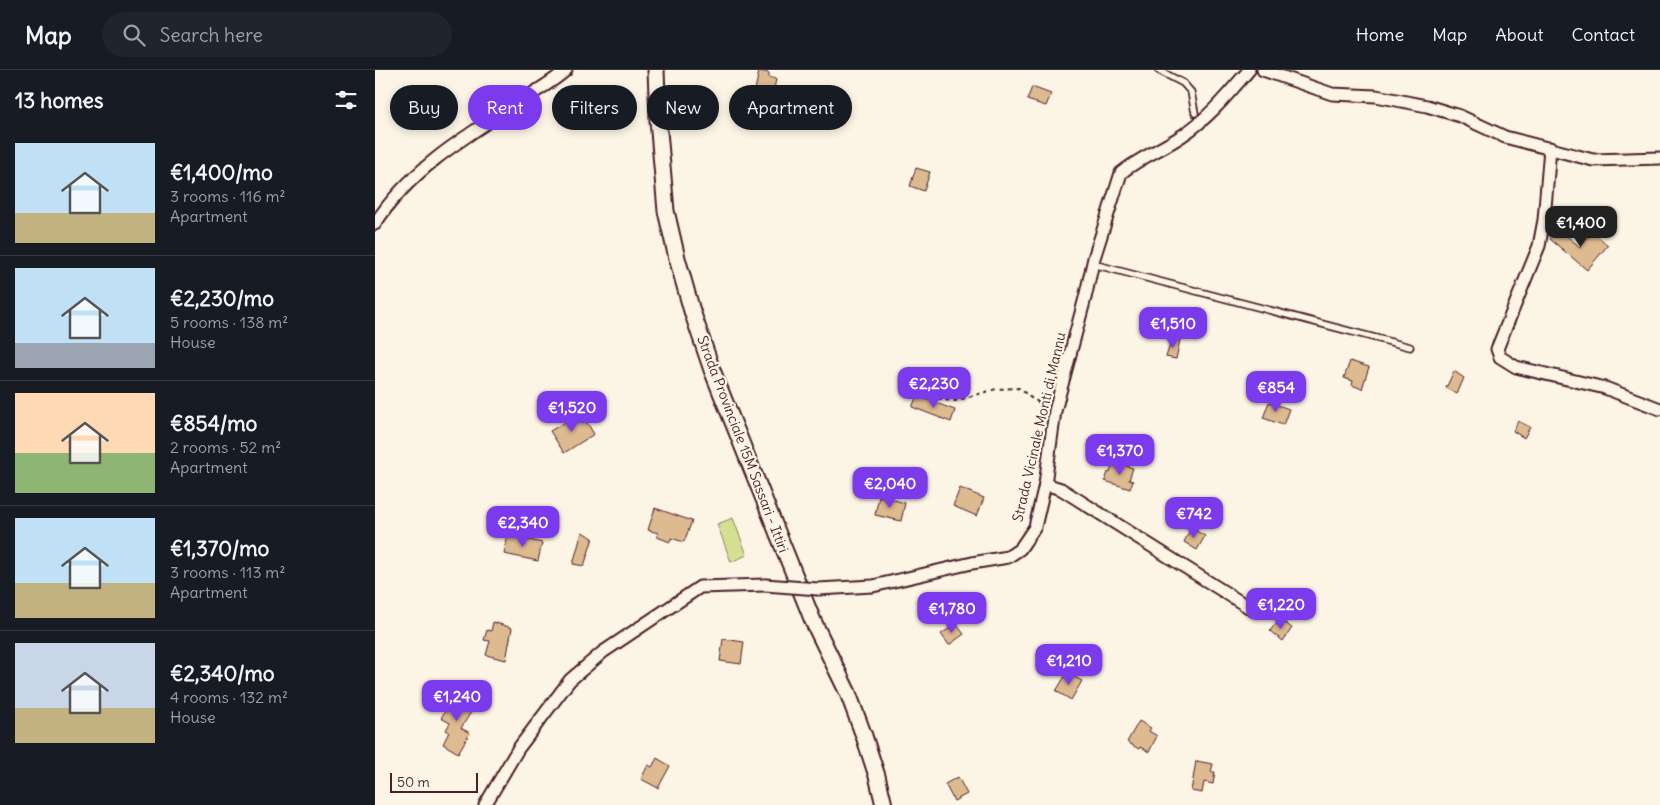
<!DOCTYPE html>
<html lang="en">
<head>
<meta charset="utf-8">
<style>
  :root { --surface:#171b24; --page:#20242c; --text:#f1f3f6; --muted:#9ea1a6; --line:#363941; --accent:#7c3aed }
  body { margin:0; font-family:Delius,sans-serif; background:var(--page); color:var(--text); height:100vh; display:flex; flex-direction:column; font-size:19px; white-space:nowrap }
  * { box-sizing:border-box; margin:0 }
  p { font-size:16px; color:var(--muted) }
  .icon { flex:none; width:28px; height:28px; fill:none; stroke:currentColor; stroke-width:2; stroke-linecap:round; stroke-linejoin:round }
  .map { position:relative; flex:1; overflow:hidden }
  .details { display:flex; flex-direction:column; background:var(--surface); width:375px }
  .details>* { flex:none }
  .banner { position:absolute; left:15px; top:15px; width:475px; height:45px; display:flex; gap:10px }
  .scale { position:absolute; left:15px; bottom:12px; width:88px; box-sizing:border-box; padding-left:5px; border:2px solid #4a1f2b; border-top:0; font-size:14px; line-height:18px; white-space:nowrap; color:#4a1f2b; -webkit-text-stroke:4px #fcf5e5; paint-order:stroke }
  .price { position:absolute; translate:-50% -42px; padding:0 11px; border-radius:10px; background:var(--accent); color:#fff; font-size:16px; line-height:32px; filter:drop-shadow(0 1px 2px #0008) }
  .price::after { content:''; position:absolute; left:50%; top:30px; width:15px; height:11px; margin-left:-8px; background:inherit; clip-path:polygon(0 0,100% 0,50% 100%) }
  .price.selected { background:#222; color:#fff }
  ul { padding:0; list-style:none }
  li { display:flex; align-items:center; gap:15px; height:125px; padding:0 15px }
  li+li { border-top:1px solid var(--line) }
  li span { display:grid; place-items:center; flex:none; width:140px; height:100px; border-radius:0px; color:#555 }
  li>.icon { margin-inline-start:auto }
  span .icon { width:60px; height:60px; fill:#fffc; stroke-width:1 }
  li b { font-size:21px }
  h2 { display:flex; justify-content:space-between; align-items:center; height:60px; padding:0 15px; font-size:21px }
  .chip { padding:0 18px; border-radius:22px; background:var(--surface); box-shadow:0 2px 8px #0003; font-size:18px; line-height:45px }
  .chip.selected { background:var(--accent); color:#fff }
  header { display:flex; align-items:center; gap:30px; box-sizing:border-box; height:70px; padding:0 25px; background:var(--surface); border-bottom:1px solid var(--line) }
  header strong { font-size:24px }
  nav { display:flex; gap:28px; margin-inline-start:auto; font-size:18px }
  .search { width:350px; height:45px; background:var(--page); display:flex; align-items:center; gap:12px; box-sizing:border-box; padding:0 18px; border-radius:28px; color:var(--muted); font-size:19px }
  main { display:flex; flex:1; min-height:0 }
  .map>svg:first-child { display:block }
  .green { fill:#d4df92; stroke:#8f7f5e }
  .building { fill:#ddba8f; stroke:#4a1f2b }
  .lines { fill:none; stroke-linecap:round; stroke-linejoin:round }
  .service-casing { stroke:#4a1f2b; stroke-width:9 }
  .minor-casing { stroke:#4a1f2b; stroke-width:15 }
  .secondary-casing { stroke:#4a1f2b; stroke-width:19 }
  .path { stroke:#4a1f2b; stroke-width:2; stroke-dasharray:4 4; stroke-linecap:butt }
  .service { stroke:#fcf5e5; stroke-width:5.5 }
  .minor { stroke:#fcf5e5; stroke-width:11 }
  .secondary { stroke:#fcf5e5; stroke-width:15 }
  .minor-bridge-casing { stroke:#4a1f2b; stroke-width:15; stroke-linecap:butt }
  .minor-bridge { stroke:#fcf5e5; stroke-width:11 }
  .labels { text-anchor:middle; stroke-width:4.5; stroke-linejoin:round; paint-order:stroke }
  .street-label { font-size:14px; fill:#4a1f2b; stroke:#fcf5e5 }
</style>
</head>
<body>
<header>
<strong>Map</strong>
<div class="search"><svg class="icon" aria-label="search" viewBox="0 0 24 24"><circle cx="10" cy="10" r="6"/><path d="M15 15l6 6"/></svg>Search here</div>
<nav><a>Home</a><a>Map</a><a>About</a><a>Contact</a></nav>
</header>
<main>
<section class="details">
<h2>13 homes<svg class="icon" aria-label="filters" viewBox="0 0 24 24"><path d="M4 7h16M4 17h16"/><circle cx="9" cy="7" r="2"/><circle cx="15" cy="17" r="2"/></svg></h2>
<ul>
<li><span style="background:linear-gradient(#bfe0f5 70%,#c2b280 0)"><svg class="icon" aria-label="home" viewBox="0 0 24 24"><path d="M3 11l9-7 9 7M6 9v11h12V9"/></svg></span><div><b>€1,400/mo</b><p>3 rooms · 116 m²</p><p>Apartment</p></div></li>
<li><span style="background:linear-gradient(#bfe0f5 75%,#9aa5b1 0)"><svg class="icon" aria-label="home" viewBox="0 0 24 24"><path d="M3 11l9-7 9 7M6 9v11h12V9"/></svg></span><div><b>€2,230/mo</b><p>5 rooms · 138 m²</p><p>House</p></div></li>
<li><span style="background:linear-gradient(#ffd9b3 60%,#8fb573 0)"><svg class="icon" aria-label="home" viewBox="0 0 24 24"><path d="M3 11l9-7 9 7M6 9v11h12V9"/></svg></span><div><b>€854/mo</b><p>2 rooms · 52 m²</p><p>Apartment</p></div></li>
<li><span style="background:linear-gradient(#bfe0f5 65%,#c2b280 0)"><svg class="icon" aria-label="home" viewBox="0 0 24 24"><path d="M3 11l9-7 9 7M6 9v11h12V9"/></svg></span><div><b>€1,370/mo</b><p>3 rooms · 113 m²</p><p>Apartment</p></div></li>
<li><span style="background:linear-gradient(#c9d6e8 65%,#c2b280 0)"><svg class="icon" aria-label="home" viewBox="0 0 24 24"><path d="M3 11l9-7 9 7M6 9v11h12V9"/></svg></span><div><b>€2,340/mo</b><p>4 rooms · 132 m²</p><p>House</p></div></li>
</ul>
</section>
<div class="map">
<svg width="1285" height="735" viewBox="0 0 1285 735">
  <rect width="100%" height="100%" fill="#fcf5e5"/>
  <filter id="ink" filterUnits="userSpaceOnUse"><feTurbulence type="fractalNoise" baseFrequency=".02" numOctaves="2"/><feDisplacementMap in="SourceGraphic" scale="10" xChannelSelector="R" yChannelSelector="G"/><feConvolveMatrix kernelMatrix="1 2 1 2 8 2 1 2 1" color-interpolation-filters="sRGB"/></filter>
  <g filter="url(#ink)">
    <!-- green -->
    <polygon class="green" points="358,448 372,485 356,492 342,454"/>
    <!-- building -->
    <g class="building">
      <polygon points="384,1 394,3 394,7 401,9 398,24 380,20"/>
      <polygon points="657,17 676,24 671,36 652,30"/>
      <polygon points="541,98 555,102 549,121 535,116"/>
      <polygon points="1183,159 1205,177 1217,162 1233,175 1212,200 1175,169"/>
      <polygon points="797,268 805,270 801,289 791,287"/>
      <polygon points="975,291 994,297 987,319 977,315 978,311 969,308"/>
      <polygon points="1079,301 1089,308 1082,324 1071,318"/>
      <polygon points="542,326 580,340 576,352 537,337"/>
      <polygon points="894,332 914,339 908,355 888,348"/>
      <polygon points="206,343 219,364 189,383 175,361"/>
      <polygon points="1143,351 1155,357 1149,368 1138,361"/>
      <polygon points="738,392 758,398 754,410 758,411 755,419 730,411 733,402 735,403"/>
      <polygon points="585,418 609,428 602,446 578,436"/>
      <polygon points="504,426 530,433 526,451 500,445"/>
      <polygon points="280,438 317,451 309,472 296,468 295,472 282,467 283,463 273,460"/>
      <polygon points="816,458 830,466 822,480 809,472"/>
      <polygon points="207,462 218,468 209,496 198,494"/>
      <polygon points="133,465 167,473 163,491 129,484"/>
      <polygon points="906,550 917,558 908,571 895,561 900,554 902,555"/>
      <polygon points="118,552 137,558 131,590 111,585 115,571 109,570 112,560 116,561"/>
      <polygon points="581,554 589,564 574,575 566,564"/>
      <polygon points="348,569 369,572 366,594 345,591"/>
      <polygon points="692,603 707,611 696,630 681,621"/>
      <polygon points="80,624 100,636 86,658 95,663 83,683 68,674 74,662 71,660 75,653 66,648"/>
      <polygon points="764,651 776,658 774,661 782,666 774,682 765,677 764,679 752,672"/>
      <polygon points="282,688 295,696 283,718 266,709 273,695 277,697"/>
      <polygon points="821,691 838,694 836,702 840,702 838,714 829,712 827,723 816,721"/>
      <polygon points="583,707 592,724 579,731 570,714"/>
    </g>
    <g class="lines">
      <!-- service casing -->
      <g class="service-casing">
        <g id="service">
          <polyline points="783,0 808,13 816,22 820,43"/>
          <polyline points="718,194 1035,277"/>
        </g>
      </g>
      <!-- minor casing -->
      <g class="minor-casing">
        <g id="minor">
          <polyline points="888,0 957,24 1001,26 1052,36 1085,46 1130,67 1218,90 1285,88"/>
          <polyline points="1175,78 1169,150 1164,176 1122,279 1125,287 1141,297 1230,318 1285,339"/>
          <path d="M0,154C34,100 91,66 144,32C159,22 178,12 191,0"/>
          <polyline points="670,414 686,419 878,540"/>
          <path d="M443,519L498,516L597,493L633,487L645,479L660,457L670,414L680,341L710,228L719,188L746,103C765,87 788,79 808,65C834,48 854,23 874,0"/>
          <polyline points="110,735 143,679 195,610 228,582 325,517 390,515"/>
        </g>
      </g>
      <!-- secondary casing -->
      <g class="secondary-casing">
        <polyline id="secondary" points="281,0 283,50 291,141 302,188 317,241 337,300 438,551 473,623 489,666 502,706 509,735"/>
      </g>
      <!-- path -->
      <polyline class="path" points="548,322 568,330 580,331 621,319 644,318 656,328 669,335"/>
      <!-- service -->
      <use href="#service" class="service"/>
      <!-- minor -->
      <use href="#minor" class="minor"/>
      <!-- secondary -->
      <use href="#secondary" class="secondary"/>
      <!-- minor-bridge casing -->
      <g class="minor-bridge-casing">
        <polyline id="minor-bridge" points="390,515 443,519"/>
      </g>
      <!-- minor-bridge -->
      <use href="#minor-bridge" class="minor-bridge"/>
    </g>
  </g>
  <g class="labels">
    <!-- street labels -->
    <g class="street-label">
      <text transform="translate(664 357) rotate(-77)" y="5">Strada Vicinale Monti di Mannu</text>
      <text transform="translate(368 374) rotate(69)" y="5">Strada Provinciale 15M Sassari - Ittiri</text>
    </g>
  </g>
</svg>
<div class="scale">50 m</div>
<b class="price selected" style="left:1206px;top:178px">€1,400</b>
<b class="price" style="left:798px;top:279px">€1,510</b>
<b class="price" style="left:559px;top:339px">€2,230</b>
<b class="price" style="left:901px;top:343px">€854</b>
<b class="price" style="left:197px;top:363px">€1,520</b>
<b class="price" style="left:745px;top:406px">€1,370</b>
<b class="price" style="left:515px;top:439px">€2,040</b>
<b class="price" style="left:819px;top:469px">€742</b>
<b class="price" style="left:148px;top:478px">€2,340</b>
<b class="price" style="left:906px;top:560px">€1,220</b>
<b class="price" style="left:577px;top:564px">€1,780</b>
<b class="price" style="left:694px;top:616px">€1,210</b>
<b class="price" style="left:82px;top:652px">€1,240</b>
<div class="banner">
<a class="chip">Buy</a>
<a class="chip selected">Rent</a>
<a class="chip">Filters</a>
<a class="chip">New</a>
<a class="chip">Apartment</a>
</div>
</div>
</main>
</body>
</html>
